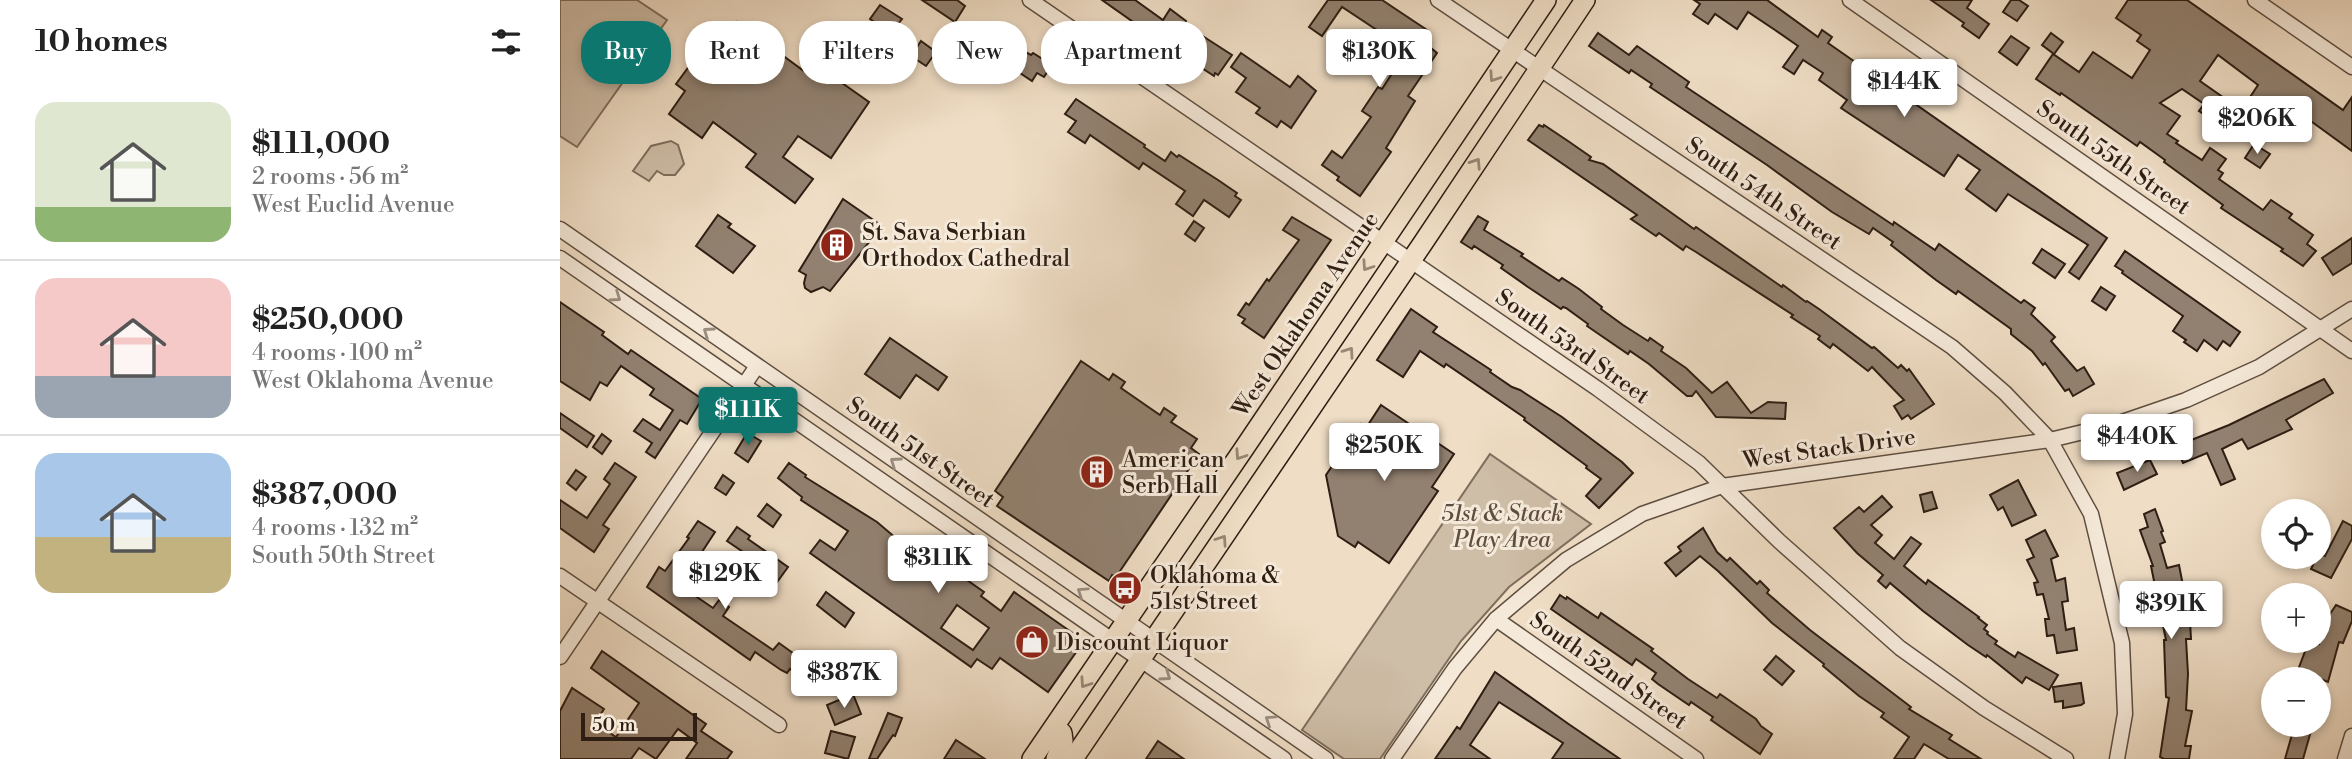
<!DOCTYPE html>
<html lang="en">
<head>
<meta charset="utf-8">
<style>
  :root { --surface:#fff; --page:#f2f2f2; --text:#222; --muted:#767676; --line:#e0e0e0; --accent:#0f766e }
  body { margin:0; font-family:"Libre Bodoni",serif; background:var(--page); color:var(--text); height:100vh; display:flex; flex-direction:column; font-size:26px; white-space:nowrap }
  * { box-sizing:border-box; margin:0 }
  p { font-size:23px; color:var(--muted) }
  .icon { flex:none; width:38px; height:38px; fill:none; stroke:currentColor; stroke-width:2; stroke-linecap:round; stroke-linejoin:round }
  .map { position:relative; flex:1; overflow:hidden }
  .drawer { display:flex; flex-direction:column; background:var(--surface); width:560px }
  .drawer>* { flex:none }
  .top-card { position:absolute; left:21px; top:21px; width:665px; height:63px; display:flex; gap:14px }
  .fabs { position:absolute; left:1701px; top:499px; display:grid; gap:14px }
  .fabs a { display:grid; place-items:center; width:70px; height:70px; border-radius:50%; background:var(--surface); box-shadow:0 4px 10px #0003; font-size:35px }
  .scale { position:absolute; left:21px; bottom:18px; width:116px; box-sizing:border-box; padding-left:7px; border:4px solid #2e1e13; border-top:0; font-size:19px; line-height:24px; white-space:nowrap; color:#2e1e13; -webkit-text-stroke:5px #f5e9d9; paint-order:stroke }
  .price { position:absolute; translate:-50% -60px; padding:0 16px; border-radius:7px; background:#fff; color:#222; font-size:23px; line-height:46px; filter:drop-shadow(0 2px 4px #0008) }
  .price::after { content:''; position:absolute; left:50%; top:42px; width:21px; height:16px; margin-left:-10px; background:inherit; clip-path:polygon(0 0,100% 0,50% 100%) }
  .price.selected { background:var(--accent); color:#fff }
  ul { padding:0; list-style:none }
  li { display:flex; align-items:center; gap:21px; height:175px; padding:0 35px }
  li+li { border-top:2px solid var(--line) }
  li span { display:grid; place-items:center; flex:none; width:196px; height:140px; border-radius:21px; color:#555 }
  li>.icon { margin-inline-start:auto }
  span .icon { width:84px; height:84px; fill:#fffc; stroke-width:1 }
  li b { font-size:30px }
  h2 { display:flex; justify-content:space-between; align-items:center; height:84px; padding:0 35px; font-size:30px }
  .chip { padding:0 24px; border-radius:28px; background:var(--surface); box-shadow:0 4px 10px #0003; font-size:24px; line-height:63px }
  .chip.selected { background:var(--accent); color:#fff }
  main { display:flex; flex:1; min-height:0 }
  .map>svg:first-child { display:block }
  .green { fill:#cebda7; stroke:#7e6e5d; stroke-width:2 }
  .building { fill:#928170; stroke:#2e1e13; stroke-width:2; fill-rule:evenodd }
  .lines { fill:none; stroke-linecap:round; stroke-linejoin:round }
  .minor-casing { stroke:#5e4e40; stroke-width:17 }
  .major-casing { stroke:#2e1e13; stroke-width:22 }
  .minor { stroke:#f5e9d9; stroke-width:14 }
  .major { stroke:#efddc5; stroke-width:19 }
  .oneway { stroke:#988775 }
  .oneway2 { stroke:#9b8e80 }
  .labels { text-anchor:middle; stroke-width:6; stroke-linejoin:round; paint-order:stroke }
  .street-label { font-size:23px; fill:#2e1e13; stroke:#f5e9d9 }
  .poi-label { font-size:23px; fill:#2e1e13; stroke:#f5e9d9; text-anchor:start }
  .park-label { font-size:23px; font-style:italic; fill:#5e4e3f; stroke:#f5e9d9 }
</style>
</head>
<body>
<main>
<section class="drawer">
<h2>10 homes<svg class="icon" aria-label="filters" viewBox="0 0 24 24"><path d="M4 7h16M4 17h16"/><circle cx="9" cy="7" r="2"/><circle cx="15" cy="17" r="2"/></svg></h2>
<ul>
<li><span style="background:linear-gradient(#dfe7d0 75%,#8fb573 0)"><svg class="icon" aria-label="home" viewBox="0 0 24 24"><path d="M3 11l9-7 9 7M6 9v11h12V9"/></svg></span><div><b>$111,000</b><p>2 rooms · 56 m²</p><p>West Euclid Avenue</p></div></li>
<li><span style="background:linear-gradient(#f6c9c9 70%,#9aa5b1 0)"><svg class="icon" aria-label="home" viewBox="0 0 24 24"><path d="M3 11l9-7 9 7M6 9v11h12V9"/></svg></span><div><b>$250,000</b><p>4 rooms · 100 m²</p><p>West Oklahoma Avenue</p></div></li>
<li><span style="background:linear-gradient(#a9c7e8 60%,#c2b280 0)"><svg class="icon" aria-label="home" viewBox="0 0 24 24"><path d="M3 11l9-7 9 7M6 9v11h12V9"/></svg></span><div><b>$387,000</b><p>4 rooms · 132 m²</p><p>South 50th Street</p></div></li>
</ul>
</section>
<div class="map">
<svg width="1792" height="759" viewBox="0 0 1792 759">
  <rect width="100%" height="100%" fill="#efddc5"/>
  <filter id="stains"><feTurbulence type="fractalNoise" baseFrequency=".00286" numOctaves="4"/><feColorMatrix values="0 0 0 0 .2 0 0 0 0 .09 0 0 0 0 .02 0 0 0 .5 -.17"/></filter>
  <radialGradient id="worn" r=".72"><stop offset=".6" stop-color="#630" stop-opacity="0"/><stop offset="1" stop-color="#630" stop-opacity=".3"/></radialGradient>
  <!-- green -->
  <g class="green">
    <polygon points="0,0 77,0 107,20 17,147 0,136"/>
    <polygon points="111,141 118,145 124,164 115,175 104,175 97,171 89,181 73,171 91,146"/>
    <polygon points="930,454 1031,524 949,587 901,641 820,759 784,759 742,730"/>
  </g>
  <!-- building -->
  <g class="building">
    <polygon points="362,0 397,0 405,6 395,22"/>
    <polygon points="542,0 575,0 603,20 610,9 626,21 624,24 672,55 658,75 655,73 654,76 616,51 618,48 581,23 579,26"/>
    <polygon points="768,0 822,0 867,30 860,39 877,53 848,96 855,101 826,148 831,152 800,196 777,180 779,177 762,165 772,151 782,158 811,117 802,111 818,87 822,89 847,50 782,7 762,36 749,27"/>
    <polygon points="1134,0 1207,0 1258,37 1262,30 1272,37 1268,43 1547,238 1519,279 1509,272 1528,245 1448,194 1436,211 1406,189 1420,170 1398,155 1384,176 1281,108 1287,100 1259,80 1263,73 1243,60 1234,74 1223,67 1238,46 1215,30 1188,12 1177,29 1155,14 1148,24 1133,14 1140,4"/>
    <polygon points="1371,0 1412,0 1407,8 1429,24 1419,38 1402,26 1404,23"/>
    <polygon points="1451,0 1459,0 1468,6 1457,21 1443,12"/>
    <polygon points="1568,0 1627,0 1783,110 1792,97 1792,151 1737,111 1733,116 1709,99 1692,123 1679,114 1698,85 1658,55 1640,81 1674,105 1660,125 1639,111 1644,104 1622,89 1600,103 1620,116 1607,134 1618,141 1616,143 1642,160 1650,148 1666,159 1658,170 1663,173 1659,179 1703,210 1711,200 1732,214 1729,218 1753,235 1747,244 1756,251 1743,266 1721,251 1723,249 1661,208 1663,205 1604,162 1605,160 1580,142 1577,146 1501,93 1500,95 1476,79 1493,54 1519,72 1533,52 1572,78 1590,50 1577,41 1581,35 1556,18"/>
    <polygon points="320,5 342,19 331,33 310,19"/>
    <polygon points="177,22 248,74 255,64 309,102 271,158 238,136 223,157 253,179 235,203 186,167 196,154 153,122 142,138 109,114 125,91 116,84 139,53 149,60"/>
    <polygon points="1038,33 1069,55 1077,46 1129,82 1126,87 1333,225 1334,222 1375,250 1379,244 1461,303 1464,300 1475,308 1471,314 1495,337 1491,341 1517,371 1524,367 1534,384 1513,396 1509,389 1505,391 1485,363 1483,365 1472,351 1451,334 1451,329 1398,291 1396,294 1376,280 1331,245 1333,242 1313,228 1309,234 1272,212 1207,165 1090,87 1092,84 1071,70 1069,73 1029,46"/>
    <polygon points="1491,33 1503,42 1494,54 1482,45"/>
    <polygon points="1451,36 1469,48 1457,65 1439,52"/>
    <polygon points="361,41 376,52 366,66 351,56"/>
    <polygon points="456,47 471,55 473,53 492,65 484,77 477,73 472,81 445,63"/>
    <polygon points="681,53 730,87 738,76 756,91 731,128 721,121 717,127 696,113 700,108 676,92 686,78 671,67"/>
    <polygon points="516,99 585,145 584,147 605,161 611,152 617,157 619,155 658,180 677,193 675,196 681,200 669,217 644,200 633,216 616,204 625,191 583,163 579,169 530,135 525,143 508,132 516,121 505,114"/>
    <polygon points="979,125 983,127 984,125 1008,141 1031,157 1029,160 1043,164 1134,229 1136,227 1222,287 1223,285 1246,302 1247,301 1259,309 1312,348 1314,347 1338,368 1341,365 1347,371 1349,369 1374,404 1351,419 1348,415 1342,419 1334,406 1344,400 1312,367 1308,371 1273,344 1270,348 1258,339 1260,336 1231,317 1233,315 1136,252 1126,246 1123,250 1099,233 1096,236 1071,219 1077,215 968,140"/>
    <polygon points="1694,144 1710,154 1700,168 1685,158"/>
    <polygon points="283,199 322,226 270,291 263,287 251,292 245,288 244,283 246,275 239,271"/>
    <polygon points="158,215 171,224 168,227 195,246 173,273 136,246"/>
    <polygon points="918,216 928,222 924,230 963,254 961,256 999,281 1002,278 1019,289 1042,307 1041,309 1063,325 1088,341 1090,338 1103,347 1101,351 1126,368 1152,393 1167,382 1191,413 1208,402 1226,403 1225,419 1156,417 1136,391 1132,396 1127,396 1089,364 1070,351 1068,354 1027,326 1028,324 1006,308 1003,307 1001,309 968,287 941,268 943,265 914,246 912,249 901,242"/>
    <polygon points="732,217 771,240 704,338 682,323 685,319 678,315 686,303 689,305 707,279 709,281 739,240 723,230"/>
    <polygon points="634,221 644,228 635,241 625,234"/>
    <polygon points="1792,238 1792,263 1773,275 1762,258"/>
    <polygon points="1482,249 1505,264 1495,278 1473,263"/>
    <polygon points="1565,251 1680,332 1670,346 1663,341 1657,350 1644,340 1637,351 1624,342 1626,340 1613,331 1623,316 1562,273 1563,271 1555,266"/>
    <polygon points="1541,287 1555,296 1546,310 1532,301"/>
    <polygon points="0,302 44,332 42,335 68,354 71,350 142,399 127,424 120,420 95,458 86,452 92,443 74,431 83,419 100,430 113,410 90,395 94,389 61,366 47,386 40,382 30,400 0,381"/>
    <polygon points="851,309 877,327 873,332 931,370 930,372 952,387 960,390 1002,417 1062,462 1073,473 1039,508 1026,496 1041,479 1026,468 1027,466 964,420 965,418 886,364 884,367 860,351 843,377 817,360"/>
    <polygon points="330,338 387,377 378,390 356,375 340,398 305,374"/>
    <polygon points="521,361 549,380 553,374 565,382 561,388 600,415 604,408 616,416 611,422 637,439 631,448 639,454 556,577 552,575 549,581 437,506 443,497 435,491"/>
    <polygon points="1764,379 1773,393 1726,420 1732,429 1688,449 1682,439 1662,449 1675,479 1661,485 1647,453 1623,463 1616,446 1669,425"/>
    <polygon points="821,405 894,454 872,487 878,491 829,563 798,542 795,547 778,536 766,475 801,424 806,428"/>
    <polygon points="0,413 34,436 27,447 0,428"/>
    <polygon points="187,433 201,441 188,462 175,453"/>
    <polygon points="42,434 51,441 42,454 33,447"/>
    <polygon points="1590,460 1597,474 1564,490 1557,473"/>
    <polygon points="55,463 76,477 43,525 49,529 34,552 0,528 0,500 27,518 50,484 44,479"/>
    <path d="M229,463L246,475L245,477L317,522L344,545L346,543L375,563L394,571L424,592L421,596L441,611L454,592L524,641L488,692L440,658L432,669L417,659L411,667L250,553L260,540L275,550L288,531L241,500L242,497L218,478ZM397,605L429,628L413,650L381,628Z"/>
    <polygon points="16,470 26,477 16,490 7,483"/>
    <polygon points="163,475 174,483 166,495 155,488"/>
    <polygon points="1458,480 1476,515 1452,526 1443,507 1438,510 1430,495"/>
    <polygon points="1372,492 1377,508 1364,512 1360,495"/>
    <polygon points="1322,496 1332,507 1311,525 1322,535 1315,543 1334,559 1351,537 1361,544 1344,566 1366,584 1368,580 1419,617 1418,618 1427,625 1424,629 1428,632 1427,634 1437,641 1435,644 1455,657 1458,652 1498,675 1489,690 1466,677 1462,683 1427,655 1426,657 1408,645 1363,611 1330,583 1326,588 1318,581 1323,575 1297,553 1274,528 1299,507 1304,512"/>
    <polygon points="207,504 221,515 213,527 198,516"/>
    <polygon points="1595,509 1603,531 1601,532 1605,542 1600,544 1607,568 1619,565 1630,621 1631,639 1626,639 1628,674 1626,710 1632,711 1625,746 1631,746 1629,759 1604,759 1600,757 1609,698 1606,697 1604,640 1606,640 1591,566 1593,566 1580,530 1588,527 1584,514"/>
    <polygon points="138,521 155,532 140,555 149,561 141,572 144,573 131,593 153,608 159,600 169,607 163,616 213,650 219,643 251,666 259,655 277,668 260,691 230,669 227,673 221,670 195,652 190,660 87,587 99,567 105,571 129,538 127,537"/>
    <polygon points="1783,521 1792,526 1792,539 1771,578 1751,569 1759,553 1765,556"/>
    <polygon points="177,527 190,536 188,539 228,567 215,585 184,564 189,556 167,541"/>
    <polygon points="1143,528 1157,552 1167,561 1170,558 1197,584 1200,581 1209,590 1207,593 1250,630 1351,707 1349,709 1392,735 1389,739 1421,759 1389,759 1364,744 1354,759 1334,759 1349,737 1321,717 1324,713 1299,696 1263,666 1264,664 1212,623 1158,571 1140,556 1116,576 1105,563 1121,551 1118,547"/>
    <polygon points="1485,530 1498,556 1491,559 1496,581 1505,578 1508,601 1502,602 1506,630 1514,628 1517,650 1497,653 1494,635 1487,636 1485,619 1489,619 1483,594 1477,595 1474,583 1478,582 1467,560 1474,557 1466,540"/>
    <polygon points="266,592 294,613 285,627 257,605"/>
    <polygon points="1000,595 1006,599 1007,597 1038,618 1041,613 1093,649 1091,651 1128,679 1157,698 1160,694 1196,719 1201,726 1212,734 1200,754 1151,720 1153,717 1131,702 1129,705 1098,684 1092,679 1096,673 1076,659 1072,665 991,609"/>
    <polygon points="1776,605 1792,612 1792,621 1783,643 1779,642 1768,682 1738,670 1749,641 1759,644 1759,620 1764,623"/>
    <polygon points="42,651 146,724 141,731 172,752 167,759 126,759 137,743 118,729 96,759 79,748 71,759 0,759 0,711 12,688 44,709 35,723 56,737 79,703 31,668"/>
    <polygon points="1216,656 1234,671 1222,685 1204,670"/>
    <polygon points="935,672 1010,725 1060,759 992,759 1003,743 939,702 910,745 930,759 875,759 897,727 900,729"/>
    <polygon points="1521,683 1524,703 1521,705 1503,708 1503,701 1495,702 1493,687"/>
    <polygon points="293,694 301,714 275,725 267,705"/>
    <polygon points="328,713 342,718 335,736 333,735 317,759 309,759"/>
    <polygon points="1735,724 1753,724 1743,759 1725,759"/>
    <polygon points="271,731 295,737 288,759 265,753"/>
    <polygon points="396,740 425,759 384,759"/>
    <polygon points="598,741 624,759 586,759"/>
  </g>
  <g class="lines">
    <!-- minor casing -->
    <g class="minor-casing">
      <g id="minor">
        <polyline points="470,0 1038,389 1139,463 1219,541 1340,648 1424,708 1506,759"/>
        <polyline points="878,0 1392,347 1445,393 1490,440 1531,514 1562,643 1565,714 1557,759"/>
        <polyline points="1290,0 1792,351"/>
        <polyline points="1695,0 1792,67"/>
        <polyline points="0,229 766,759"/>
        <polyline points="0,258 724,759"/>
        <polyline points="0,576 219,725"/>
        <polyline points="936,619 1136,759"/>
        <polyline points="0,657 197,366"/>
        <polyline points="832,759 895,668 936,619 1006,560 1082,514 1162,486 1490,440 1556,424 1626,400 1699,367 1792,309"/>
        <polyline points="1785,759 1792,736"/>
      </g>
    </g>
    <!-- major casing -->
    <g class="major-casing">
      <g id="major">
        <polyline points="495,727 502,733 503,741 496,759"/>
        <polyline points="472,759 683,450 986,0"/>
        <polyline points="513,759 863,243 1025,0"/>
      </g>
    </g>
    <!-- minor -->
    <use href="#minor" class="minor"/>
    <!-- major -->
    <use href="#major" class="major"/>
  </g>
  <!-- one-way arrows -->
  <defs><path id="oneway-chevron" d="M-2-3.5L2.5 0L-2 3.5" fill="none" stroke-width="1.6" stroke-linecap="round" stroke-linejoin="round" transform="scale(1.75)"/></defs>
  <g class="oneway">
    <use href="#oneway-chevron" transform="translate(934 77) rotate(124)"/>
    <use href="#oneway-chevron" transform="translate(916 163) rotate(-57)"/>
    <use href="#oneway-chevron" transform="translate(807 266) rotate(124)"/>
    <use href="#oneway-chevron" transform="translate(789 352) rotate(-55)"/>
    <use href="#oneway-chevron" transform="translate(680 455) rotate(124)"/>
    <use href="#oneway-chevron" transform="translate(662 540) rotate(-56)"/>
    <use href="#oneway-chevron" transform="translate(525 683) rotate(124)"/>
  </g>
  <g class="oneway2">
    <use href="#oneway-chevron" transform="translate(56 297) rotate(35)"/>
    <use href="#oneway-chevron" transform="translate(148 332) rotate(-145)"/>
    <use href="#oneway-chevron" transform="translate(335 462) rotate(-145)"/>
    <use href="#oneway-chevron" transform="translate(522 592) rotate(-146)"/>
    <use href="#oneway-chevron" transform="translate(606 676) rotate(35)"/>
    <use href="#oneway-chevron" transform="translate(710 720) rotate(-146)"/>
  </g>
  <!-- icons -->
  <defs>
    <g id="building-disc" transform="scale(1.75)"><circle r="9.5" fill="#8f2418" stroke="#f5e9d9"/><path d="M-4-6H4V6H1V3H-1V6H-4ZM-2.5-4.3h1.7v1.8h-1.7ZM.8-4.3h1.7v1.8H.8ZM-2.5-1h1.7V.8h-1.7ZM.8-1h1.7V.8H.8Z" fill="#fff"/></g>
    <g id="bus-disc" transform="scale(1.75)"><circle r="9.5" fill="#8f2418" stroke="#f5e9d9"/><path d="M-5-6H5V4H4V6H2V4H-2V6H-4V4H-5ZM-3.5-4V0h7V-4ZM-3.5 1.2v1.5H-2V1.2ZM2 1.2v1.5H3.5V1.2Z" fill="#fff"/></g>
    <g id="shop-disc" transform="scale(1.75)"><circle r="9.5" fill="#8f2418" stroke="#f5e9d9"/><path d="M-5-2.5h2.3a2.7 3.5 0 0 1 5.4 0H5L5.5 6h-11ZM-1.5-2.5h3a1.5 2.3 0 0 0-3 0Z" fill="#fff"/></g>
  </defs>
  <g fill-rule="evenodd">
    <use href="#building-disc" x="277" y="245"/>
    <use href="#building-disc" x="537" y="472"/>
    <use href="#bus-disc" x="565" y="588"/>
    <use href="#shop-disc" x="472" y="642"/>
  </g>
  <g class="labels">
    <!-- street labels -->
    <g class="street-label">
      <text transform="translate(1554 157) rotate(35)" y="8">South 55th Street</text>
      <text transform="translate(1204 193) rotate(34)" y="8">South 54th Street</text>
      <text transform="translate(745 314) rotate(-56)" y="8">West Oklahoma Avenue</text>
      <text transform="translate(1013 346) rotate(35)" y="8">South 53rd Street</text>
      <text transform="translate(1269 448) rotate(-8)" y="8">West Stack Drive</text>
      <text transform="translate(361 452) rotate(35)" y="8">South 51st Street</text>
      <text transform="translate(1049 670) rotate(35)" y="8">South 52nd Street</text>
    </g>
    <!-- poi labels -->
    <g class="poi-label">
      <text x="302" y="240">St. Sava Serbian<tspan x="302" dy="26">Orthodox Cathedral</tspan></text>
      <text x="562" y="467">American<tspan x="562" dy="26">Serb Hall</tspan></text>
      <text x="590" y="583">Oklahoma &amp;<tspan x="590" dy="26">51st Street</tspan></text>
      <text x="496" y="650">Discount Liquor</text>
    </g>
    <!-- park labels -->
    <g class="park-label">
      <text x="942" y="521">51st &amp; Stack<tspan x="942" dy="26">Play Area</tspan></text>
    </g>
  </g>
  <rect width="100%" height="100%" filter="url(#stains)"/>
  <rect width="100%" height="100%" fill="url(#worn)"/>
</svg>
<div class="fabs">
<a><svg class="icon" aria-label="locate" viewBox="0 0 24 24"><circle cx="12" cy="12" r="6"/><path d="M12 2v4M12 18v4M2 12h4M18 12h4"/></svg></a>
<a>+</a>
<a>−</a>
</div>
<div class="scale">50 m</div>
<b class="price" style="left:819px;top:89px">$130K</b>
<b class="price" style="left:1344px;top:119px">$144K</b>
<b class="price" style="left:1697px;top:156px">$206K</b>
<b class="price selected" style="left:188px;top:447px">$111K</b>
<b class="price" style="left:1577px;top:474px">$440K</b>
<b class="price" style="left:824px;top:483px">$250K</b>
<b class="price" style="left:378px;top:595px">$311K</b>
<b class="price" style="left:165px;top:611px">$129K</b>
<b class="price" style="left:1611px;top:641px">$391K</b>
<b class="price" style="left:284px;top:710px">$387K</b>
<div class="top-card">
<a class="chip selected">Buy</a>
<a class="chip">Rent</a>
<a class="chip">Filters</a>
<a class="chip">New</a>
<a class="chip">Apartment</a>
</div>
</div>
</main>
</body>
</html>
